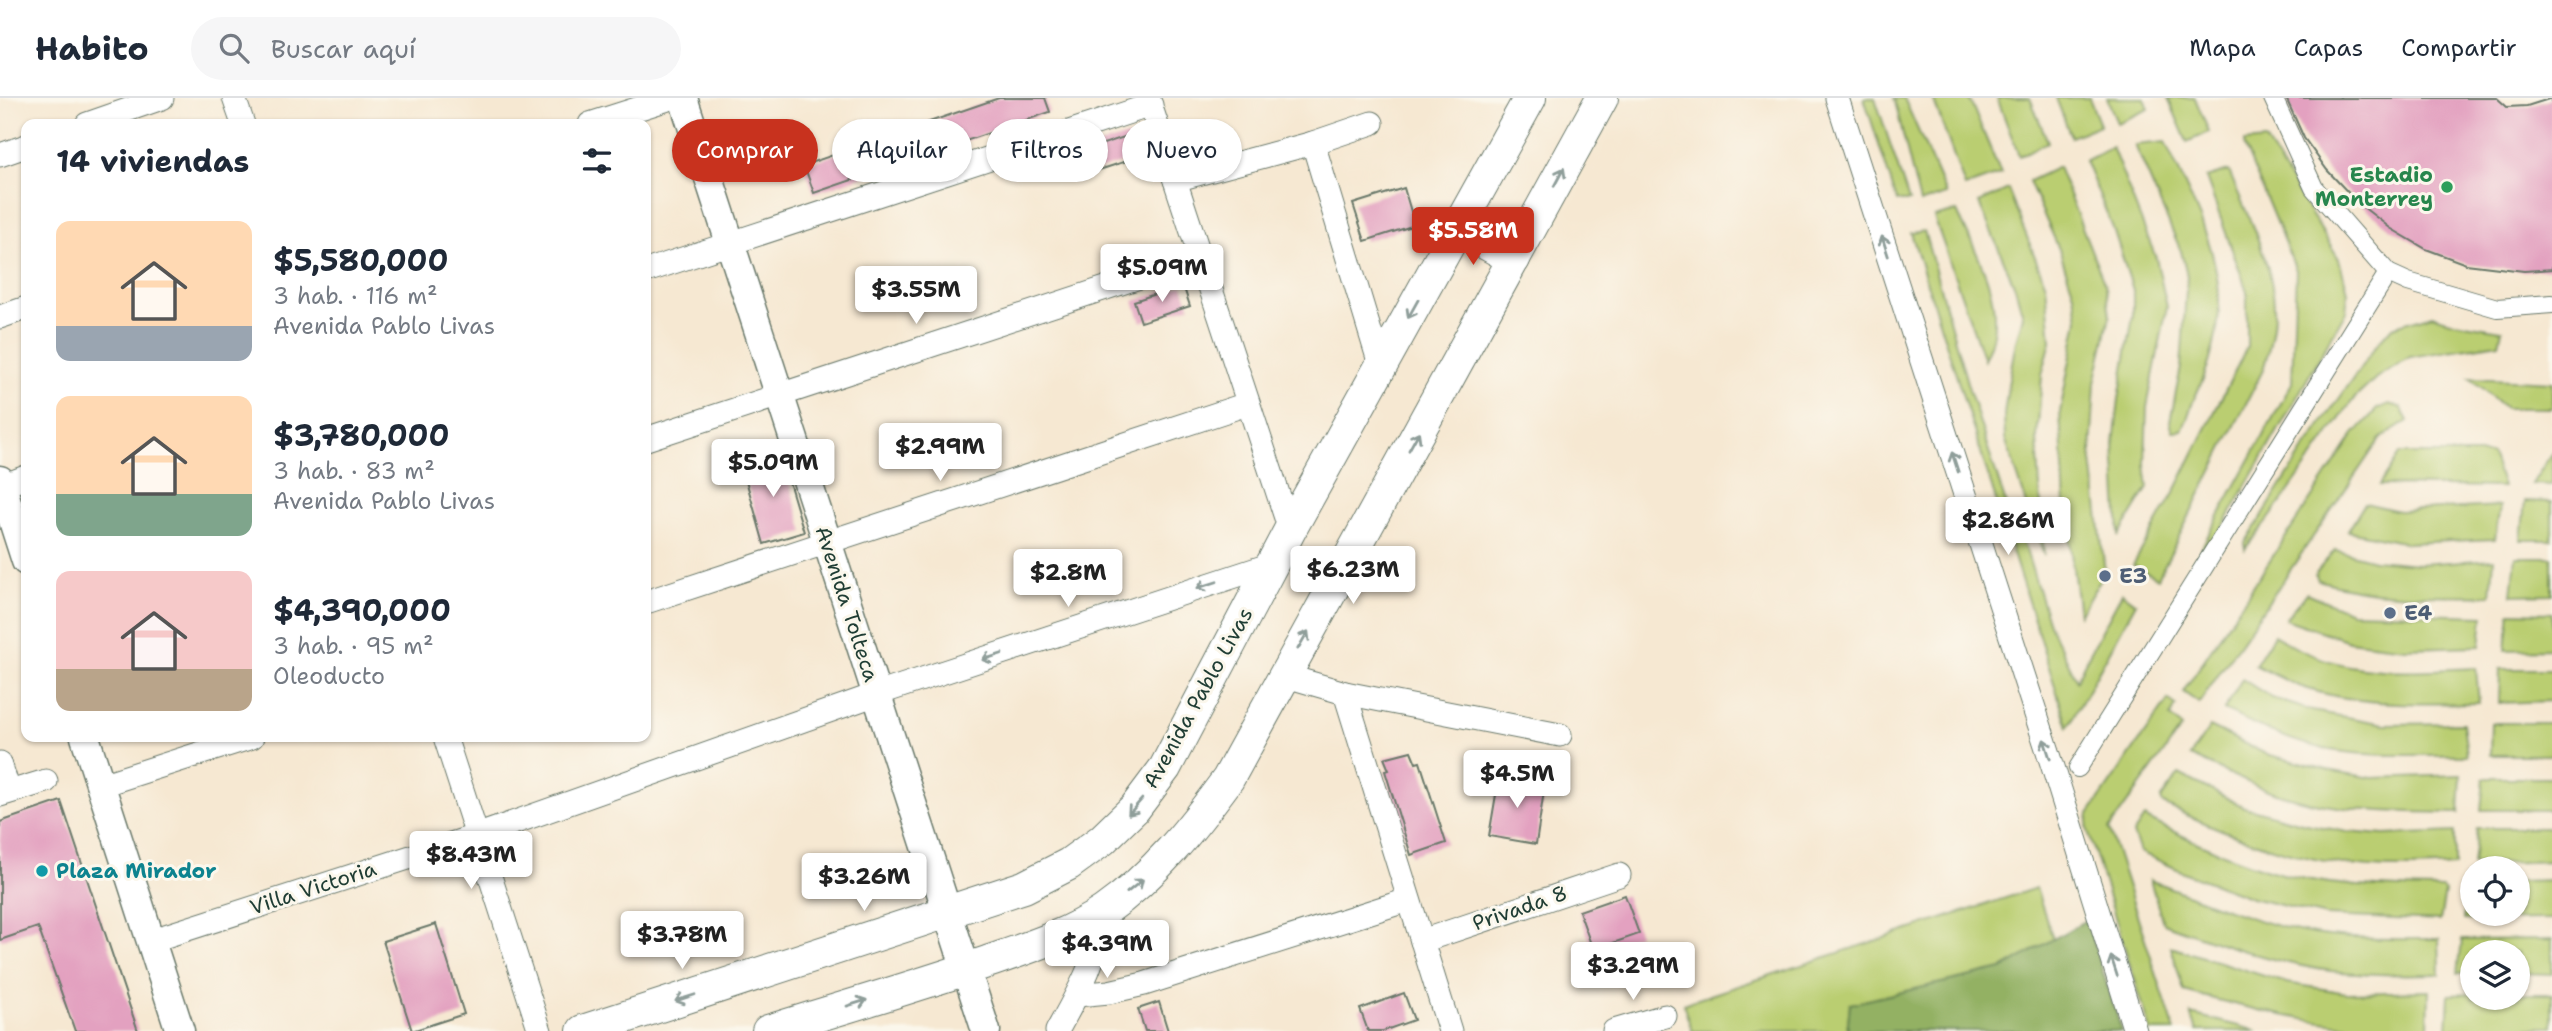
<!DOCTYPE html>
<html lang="es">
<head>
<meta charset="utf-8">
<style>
  :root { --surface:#fff; --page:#f6f6f7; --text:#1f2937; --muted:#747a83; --line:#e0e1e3; --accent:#c8321e }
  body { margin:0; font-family:"Shantell Sans",sans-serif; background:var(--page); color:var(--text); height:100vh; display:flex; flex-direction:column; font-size:26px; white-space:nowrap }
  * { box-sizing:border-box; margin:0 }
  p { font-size:23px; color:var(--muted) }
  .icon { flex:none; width:38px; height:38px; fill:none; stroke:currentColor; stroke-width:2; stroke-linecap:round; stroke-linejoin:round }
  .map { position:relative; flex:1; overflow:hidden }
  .details { position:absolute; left:21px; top:21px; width:630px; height:623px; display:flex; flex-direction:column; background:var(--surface); border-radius:14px; box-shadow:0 2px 5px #0004 }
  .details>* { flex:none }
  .guide { position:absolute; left:672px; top:21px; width:665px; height:63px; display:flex; gap:14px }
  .fabs { position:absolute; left:2460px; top:758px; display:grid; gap:14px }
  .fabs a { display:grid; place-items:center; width:70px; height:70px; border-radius:50%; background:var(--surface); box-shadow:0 2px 5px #0004; font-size:35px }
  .price { position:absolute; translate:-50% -60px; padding:0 16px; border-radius:7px; background:#fff; color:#222; font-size:23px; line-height:46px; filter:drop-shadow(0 2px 4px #0008) }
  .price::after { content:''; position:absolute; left:50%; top:42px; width:21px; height:16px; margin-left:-10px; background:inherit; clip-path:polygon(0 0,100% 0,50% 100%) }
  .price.on { background:var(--accent); color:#fff }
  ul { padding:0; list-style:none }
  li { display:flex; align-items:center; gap:21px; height:175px; padding:0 35px }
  li span { display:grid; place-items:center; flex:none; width:196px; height:140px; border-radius:14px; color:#555 }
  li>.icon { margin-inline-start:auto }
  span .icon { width:84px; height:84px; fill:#fffc; stroke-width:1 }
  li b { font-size:30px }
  h2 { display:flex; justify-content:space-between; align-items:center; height:84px; padding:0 35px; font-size:30px }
  .pill { padding:0 24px; border-radius:32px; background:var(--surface); box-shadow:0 2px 5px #0004; font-size:24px; line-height:63px }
  .pill.on { background:var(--accent); color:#fff }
  header { display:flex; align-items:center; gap:42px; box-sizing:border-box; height:98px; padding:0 35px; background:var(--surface); border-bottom:2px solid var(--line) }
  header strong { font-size:33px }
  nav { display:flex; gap:38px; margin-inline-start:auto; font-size:24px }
  .search { width:490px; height:63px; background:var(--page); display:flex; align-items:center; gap:18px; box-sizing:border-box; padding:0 24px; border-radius:38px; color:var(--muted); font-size:26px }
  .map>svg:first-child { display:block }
  .green { fill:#bace71; stroke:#6c8652; stroke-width:2 }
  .forest { fill:#93b163; stroke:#59774c; stroke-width:2 }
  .building { fill:#e3a1c0 }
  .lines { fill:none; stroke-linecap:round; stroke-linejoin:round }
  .pedestrian-casing { stroke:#6a796b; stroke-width:20 }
  .minor-casing { stroke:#6a796b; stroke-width:25 }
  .tertiary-casing { stroke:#6a796b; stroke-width:31 }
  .secondary-casing { stroke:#6a796b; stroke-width:34 }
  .pedestrian { stroke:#fff; stroke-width:18 }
  .minor { stroke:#fff; stroke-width:23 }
  .tertiary { stroke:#fff; stroke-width:28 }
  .secondary { stroke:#fff; stroke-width:32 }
  .oneway { stroke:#8f9e9a }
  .leisure-dot { fill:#2e9e5b; stroke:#fbf7ec; stroke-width:2.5 }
  .service-dot { fill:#5c6f8a; stroke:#fbf7ec; stroke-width:2.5 }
  .culture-dot { fill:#0f9aa8; stroke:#fbf7ec; stroke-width:2.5 }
  .labels { text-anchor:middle; stroke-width:6; stroke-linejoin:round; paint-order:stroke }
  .leisure-label { font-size:21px; font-weight:bold; fill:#27864d; stroke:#fbf7ec; text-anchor:end }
  .service-label { font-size:21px; font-weight:bold; fill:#4e5e75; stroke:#fbf7ec; text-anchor:start }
  .street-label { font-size:21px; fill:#1f3d34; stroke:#fbf7ec }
  .culture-label { font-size:21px; font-weight:bold; fill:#0d838f; stroke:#fbf7ec; text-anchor:start }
</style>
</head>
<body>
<header>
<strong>Habito</strong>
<div class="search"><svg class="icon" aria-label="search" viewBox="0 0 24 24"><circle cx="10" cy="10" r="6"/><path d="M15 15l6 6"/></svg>Buscar aquí</div>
<nav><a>Mapa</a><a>Capas</a><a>Compartir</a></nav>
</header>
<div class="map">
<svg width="2552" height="933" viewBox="0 0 2552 933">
  <rect width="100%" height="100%" fill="#fbf7ec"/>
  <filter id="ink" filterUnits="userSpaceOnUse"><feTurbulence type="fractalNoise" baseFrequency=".0143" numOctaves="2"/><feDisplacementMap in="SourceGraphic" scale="14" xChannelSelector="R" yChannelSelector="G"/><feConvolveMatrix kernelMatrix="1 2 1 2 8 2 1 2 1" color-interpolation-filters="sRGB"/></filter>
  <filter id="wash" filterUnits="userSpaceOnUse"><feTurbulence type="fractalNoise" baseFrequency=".00686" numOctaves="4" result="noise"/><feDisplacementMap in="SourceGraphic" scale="28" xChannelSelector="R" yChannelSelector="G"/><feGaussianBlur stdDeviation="1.57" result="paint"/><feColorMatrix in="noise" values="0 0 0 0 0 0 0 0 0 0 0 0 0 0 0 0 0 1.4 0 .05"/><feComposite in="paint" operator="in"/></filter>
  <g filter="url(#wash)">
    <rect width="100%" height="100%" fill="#f6e8d2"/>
    <!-- green -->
    <g class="green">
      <polygon points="1864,0 1875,0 1909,103 1897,103"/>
      <polygon points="1894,0 1904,0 1946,96 1920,105"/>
      <polygon points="1933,0 1969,0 2001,76 1965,89"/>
      <polygon points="1997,0 2030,0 2048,44 2019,58"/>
      <polygon points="2056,0 2089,0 2100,27 2071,39"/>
      <polygon points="2107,0 2145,0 2149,11 2117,25"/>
      <polygon points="2168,0 2195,0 2209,34 2187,44"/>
      <polygon points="2265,42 2339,161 2348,194 2346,213 2190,487 2185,488 2205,443 2292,285 2296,172 2244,47 2245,44"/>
      <path d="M2165,44C2209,138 2244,195 2196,297C2190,309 2188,321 2182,332L2173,333L2170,324L2181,269L2187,178L2181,153L2135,47Z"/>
      <polygon points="2112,49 2156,160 2167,209 2147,309 2145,366 2148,390 2119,437 2114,346 2119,301 2133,218 2133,192 2113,130 2085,63"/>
      <polygon points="2058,69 2106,189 2110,218 2095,285 2091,354 2105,474 2079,517 2065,408 2060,314 2078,221 2074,196 2059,151 2029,83"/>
      <path d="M2229,73C2245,114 2273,164 2274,207C2275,229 2269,252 2263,272L2158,480L2133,467L2174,395L2247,249V193L2206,80Z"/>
      <polygon points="2008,91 2046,187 2051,243 2042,277 2037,340 2044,458 2005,340 2004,317 2008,287 2016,243 2023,218 2015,189 1979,105"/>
      <path d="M1957,113C1974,151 2000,193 1993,236C1992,245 1987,254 1984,262L1934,119Z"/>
      <polygon points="1924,133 1968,288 2008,413 2026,452 2049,526 2077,583 2083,568 2122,495 2136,505 2068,629 1911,135"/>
      <polygon points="2432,217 2453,224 2502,232 2499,245 2410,259 2376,280 2353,302 2272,417 2245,451 2245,445 2302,355 2376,247 2392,229"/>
      <polygon points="2470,280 2552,284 2552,310 2505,310"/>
      <polygon points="2389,306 2401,310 2408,323 2380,341 2199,605 2183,594 2354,336 2377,311"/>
      <polygon points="2552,355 2552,387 2532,386"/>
      <polygon points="2400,356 2492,356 2503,389 2380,387"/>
      <polygon points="2525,403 2552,404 2552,442 2521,442"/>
      <polygon points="2365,405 2399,413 2500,408 2495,441 2407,445 2348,433"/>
      <path d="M2335,452L2374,462L2418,466L2494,461L2491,497C2432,498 2375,500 2318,482L2315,476Z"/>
      <polygon points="2516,459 2552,459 2552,496 2512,497"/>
      <polygon points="2306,495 2351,514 2483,518 2480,548 2406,550 2379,547 2349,543 2285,521"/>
      <polygon points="2510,514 2552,515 2552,551 2506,552"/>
      <path d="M2274,537C2341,581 2400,573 2476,570L2479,605C2419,606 2357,609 2299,588C2284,582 2269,574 2255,567Z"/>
      <polygon points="2500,571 2552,571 2552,603 2499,605"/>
      <path d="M2242,581L2272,600L2312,613L2385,626L2463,625L2467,657C2420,656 2371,660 2325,651C2290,644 2256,627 2224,612Z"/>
      <polygon points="2168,602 2176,608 2170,619 2182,629 2109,731 2175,933 2151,933 2087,730 2089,716"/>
      <polygon points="2491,625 2552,625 2552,657 2490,657"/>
      <path d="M2210,629L2266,656L2328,672L2372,680L2461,677L2459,715C2395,714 2329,715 2268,692C2241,683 2216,669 2190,658Z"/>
      <path d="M2179,676L2244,709L2302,725L2347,734L2384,737L2455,734V768C2437,769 2419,770 2401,770C2317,771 2238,742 2163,706L2161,701Z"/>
      <polygon points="2484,680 2552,680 2552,712 2481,712"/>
      <path d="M2144,719C2182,738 2221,757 2262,770C2319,789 2382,790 2442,791L2445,794L2440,823L2326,818L2252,800L2188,776L2140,754L2133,736Z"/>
      <polygon points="2477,730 2552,730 2552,763 2473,766"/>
      <path d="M2150,782C2199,801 2247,821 2298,833C2344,843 2392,841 2439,841L2440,876C2403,877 2367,877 2331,873C2273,865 2218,845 2163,825Z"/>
      <polygon points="2552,782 2552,821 2464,822 2468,785 2473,785 2473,816 2518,816 2518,783"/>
      <polygon points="2036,790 2053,841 2002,871 1850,906 1847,933 1692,933 1683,906"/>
      <polygon points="2552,841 2552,876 2518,875 2518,854 2473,854 2473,875 2458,875 2462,842"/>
      <path d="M2171,849L2287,885L2347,895L2429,893L2428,931C2342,933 2267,916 2184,893Z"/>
      <polygon points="2473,896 2473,900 2518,900 2518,896 2552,896 2552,929 2447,932 2449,897"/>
      <polygon points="2191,916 2258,933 2197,933"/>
    </g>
    <!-- forest -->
    <polygon class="forest" points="2086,822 2122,933 1847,933 1850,906 2002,871"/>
    <g id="blocks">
      <!-- building -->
      <g class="building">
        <polygon points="999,0 1045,0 1050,14 814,95 804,67"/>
        <polygon points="2286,0 2497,0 2507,9 2527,8 2552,0 2552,171 2524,173 2466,166 2426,151 2390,130 2358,105 2327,72 2304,40"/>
        <polygon points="1127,38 1137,44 1142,58 1096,73 1088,51"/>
        <polygon points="1404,90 1415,127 1365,143 1353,106"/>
        <polygon points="1183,187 1190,208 1141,224 1134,203"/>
        <polygon points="781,357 804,434 764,446 742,368"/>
        <polygon points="1411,653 1416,665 1420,664 1446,745 1411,757 1385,673 1389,672 1384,660"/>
        <polygon points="1499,679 1545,686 1536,746 1489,738"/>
        <polygon points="61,703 101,823 138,933 75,933 38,829 0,842 0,724"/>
        <polygon points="1625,797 1639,836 1593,852 1579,813"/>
        <polygon points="436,826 464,916 412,933 383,843"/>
        <polygon points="1404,895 1414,922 1383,933 1368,933 1360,911"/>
        <polygon points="1159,904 1168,933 1145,933 1138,911"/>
      </g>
    </g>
  </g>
  <g filter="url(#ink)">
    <use href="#blocks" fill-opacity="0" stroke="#6a796b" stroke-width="2"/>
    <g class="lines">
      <!-- pedestrian casing -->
      <g class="pedestrian-casing">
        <g id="pedestrian">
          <polyline points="2273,0 2314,90 2388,175 2408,184 2497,210 2552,206"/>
          <polyline points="2078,670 2388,175"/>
        </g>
      </g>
      <!-- minor casing -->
      <g class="minor-casing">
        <g id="minor">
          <polyline points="234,0 243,26"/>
          <polyline points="1148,0 1290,432"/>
          <polyline points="1837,0 2053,669 2135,933"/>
          <polyline points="87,26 162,0"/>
          <polyline points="590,26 671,0"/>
          <polyline points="1313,45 1381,270"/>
          <polyline points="0,57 26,48"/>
          <polyline points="1175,82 1313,45 1372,25"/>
          <polyline points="646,173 1151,7"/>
          <polyline points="0,219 26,210"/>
          <polyline points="646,341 1200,159"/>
          <polyline points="0,389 26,379"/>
          <polyline points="646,504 1247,306"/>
          <polyline points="1283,577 1345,595 1450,933"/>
          <polyline points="1345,595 1560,637"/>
          <polyline points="445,639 540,933"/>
          <polyline points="0,665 9,693"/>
          <polyline points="101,687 252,639"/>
          <polyline points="0,697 46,683"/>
          <polyline points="150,843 476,738 877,596 1272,466"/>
          <polyline points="1422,843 1619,777"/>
          <polyline points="1077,897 1109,894 1144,886 1408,802"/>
          <path d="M1057,933C1078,895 1100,857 1103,814"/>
          <polyline points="1614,933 1665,918"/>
        </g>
      </g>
      <!-- tertiary casing -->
      <g class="tertiary-casing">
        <g id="tertiary">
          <polyline points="683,0 986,933"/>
          <polyline points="0,382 26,463"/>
          <polyline points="85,639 180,933"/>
        </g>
      </g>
      <!-- secondary casing -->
      <g class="secondary-casing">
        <g id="secondary">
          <polyline points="1458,130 1514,161"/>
          <polyline points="583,933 1024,789 1069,766 1102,742 1135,710 1165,670 1290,432 1530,0"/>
          <path d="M768,933C841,910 915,889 987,864C1027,850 1069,837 1104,813C1155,777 1192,730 1228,681L1602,0"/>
        </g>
      </g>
      <!-- pedestrian -->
      <use href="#pedestrian" class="pedestrian"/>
      <!-- minor -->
      <use href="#minor" class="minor"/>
      <!-- tertiary -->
      <use href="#tertiary" class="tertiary"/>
      <!-- secondary -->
      <use href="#secondary" class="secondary"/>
    </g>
    <!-- one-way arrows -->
    <defs><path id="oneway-shaft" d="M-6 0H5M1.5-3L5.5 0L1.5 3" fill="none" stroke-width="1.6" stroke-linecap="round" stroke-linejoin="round" transform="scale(1.75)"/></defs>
    <g class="oneway">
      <use href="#oneway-shaft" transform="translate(1559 79) rotate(-62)"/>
      <use href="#oneway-shaft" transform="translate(1885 148) rotate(-108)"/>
      <use href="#oneway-shaft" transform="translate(1413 211) rotate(119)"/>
      <use href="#oneway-shaft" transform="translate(1414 343) rotate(-61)"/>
      <use href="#oneway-shaft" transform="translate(1955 364) rotate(-108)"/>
      <use href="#oneway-shaft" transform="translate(1207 487) rotate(162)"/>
      <use href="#oneway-shaft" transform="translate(1303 542) rotate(-60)"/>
      <use href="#oneway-shaft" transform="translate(992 559) rotate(162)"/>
      <use href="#oneway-shaft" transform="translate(2047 651) rotate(-108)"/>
      <use href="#oneway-shaft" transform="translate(1135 709) rotate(131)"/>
      <use href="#oneway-shaft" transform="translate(1135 788) rotate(-39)"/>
      <use href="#oneway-shaft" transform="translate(2114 868) rotate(-108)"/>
      <use href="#oneway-shaft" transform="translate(685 900) rotate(162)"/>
      <use href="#oneway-shaft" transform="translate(857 905) rotate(-17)"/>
    </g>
  </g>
  <!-- markers -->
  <circle class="leisure-dot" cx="2447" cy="89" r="7"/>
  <g class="service-dot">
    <circle cx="2105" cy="478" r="7"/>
    <circle cx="2390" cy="515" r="7"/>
  </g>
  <circle class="culture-dot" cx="42" cy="773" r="7"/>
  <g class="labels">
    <!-- leisure labels -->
    <g class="leisure-label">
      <text x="2433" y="84">Estadio<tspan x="2433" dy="24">Monterrey</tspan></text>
    </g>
    <!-- service labels -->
    <g class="service-label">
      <text x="2119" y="485">E3</text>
      <text x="2404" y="522">E4</text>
    </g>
    <!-- street labels -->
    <g class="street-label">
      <text transform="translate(847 506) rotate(72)" y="7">Avenida Tolteca</text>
      <text transform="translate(1198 600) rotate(-61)" y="7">Avenida Pablo Livas</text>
      <text transform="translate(313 790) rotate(-18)" y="7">Villa Victoria</text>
      <text transform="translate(1520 810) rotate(-19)" y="7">Privada 8</text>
    </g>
    <!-- culture labels -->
    <g class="culture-label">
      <text x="56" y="780">Plaza Mirador</text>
    </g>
  </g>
</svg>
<div class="fabs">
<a><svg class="icon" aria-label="locate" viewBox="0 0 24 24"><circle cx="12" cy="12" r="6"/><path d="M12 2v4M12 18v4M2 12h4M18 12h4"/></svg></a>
<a><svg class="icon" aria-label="layers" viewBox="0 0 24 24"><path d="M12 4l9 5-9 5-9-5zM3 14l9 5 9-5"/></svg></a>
</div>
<b class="price on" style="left:1473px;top:169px">$5.58M</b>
<b class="price" style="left:1162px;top:206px">$5.09M</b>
<b class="price" style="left:916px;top:228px">$3.55M</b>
<b class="price" style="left:940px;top:385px">$2.99M</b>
<b class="price" style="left:773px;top:401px">$5.09M</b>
<b class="price" style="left:2008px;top:459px">$2.86M</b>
<b class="price" style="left:1353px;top:508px">$6.23M</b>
<b class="price" style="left:1068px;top:511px">$2.8M</b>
<b class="price" style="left:1517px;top:712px">$4.5M</b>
<b class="price" style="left:471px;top:793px">$8.43M</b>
<b class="price" style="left:864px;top:815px">$3.26M</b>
<b class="price" style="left:682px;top:873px">$3.78M</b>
<b class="price" style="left:1107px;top:882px">$4.39M</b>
<b class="price" style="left:1633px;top:904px">$3.29M</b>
<div class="guide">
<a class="pill on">Comprar</a>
<a class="pill">Alquilar</a>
<a class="pill">Filtros</a>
<a class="pill">Nuevo</a>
</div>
<section class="details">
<h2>14 viviendas<svg class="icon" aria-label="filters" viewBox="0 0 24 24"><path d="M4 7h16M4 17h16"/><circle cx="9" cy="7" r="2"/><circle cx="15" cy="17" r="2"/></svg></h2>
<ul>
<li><span style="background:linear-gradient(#ffd9b3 75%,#9aa5b1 0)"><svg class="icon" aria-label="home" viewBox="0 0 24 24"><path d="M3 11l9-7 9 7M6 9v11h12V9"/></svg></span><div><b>$5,580,000</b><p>3 hab. · 116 m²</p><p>Avenida Pablo Livas</p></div></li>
<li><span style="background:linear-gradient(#ffd9b3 70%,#7fa58c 0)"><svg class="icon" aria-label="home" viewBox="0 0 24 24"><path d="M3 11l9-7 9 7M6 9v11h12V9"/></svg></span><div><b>$3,780,000</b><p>3 hab. · 83 m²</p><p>Avenida Pablo Livas</p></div></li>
<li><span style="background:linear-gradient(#f6c9c9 70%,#b9a48a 0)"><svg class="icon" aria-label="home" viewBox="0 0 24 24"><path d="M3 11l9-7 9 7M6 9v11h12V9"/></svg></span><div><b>$4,390,000</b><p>3 hab. · 95 m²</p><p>Oleoducto</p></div></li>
</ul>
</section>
</div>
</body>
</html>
